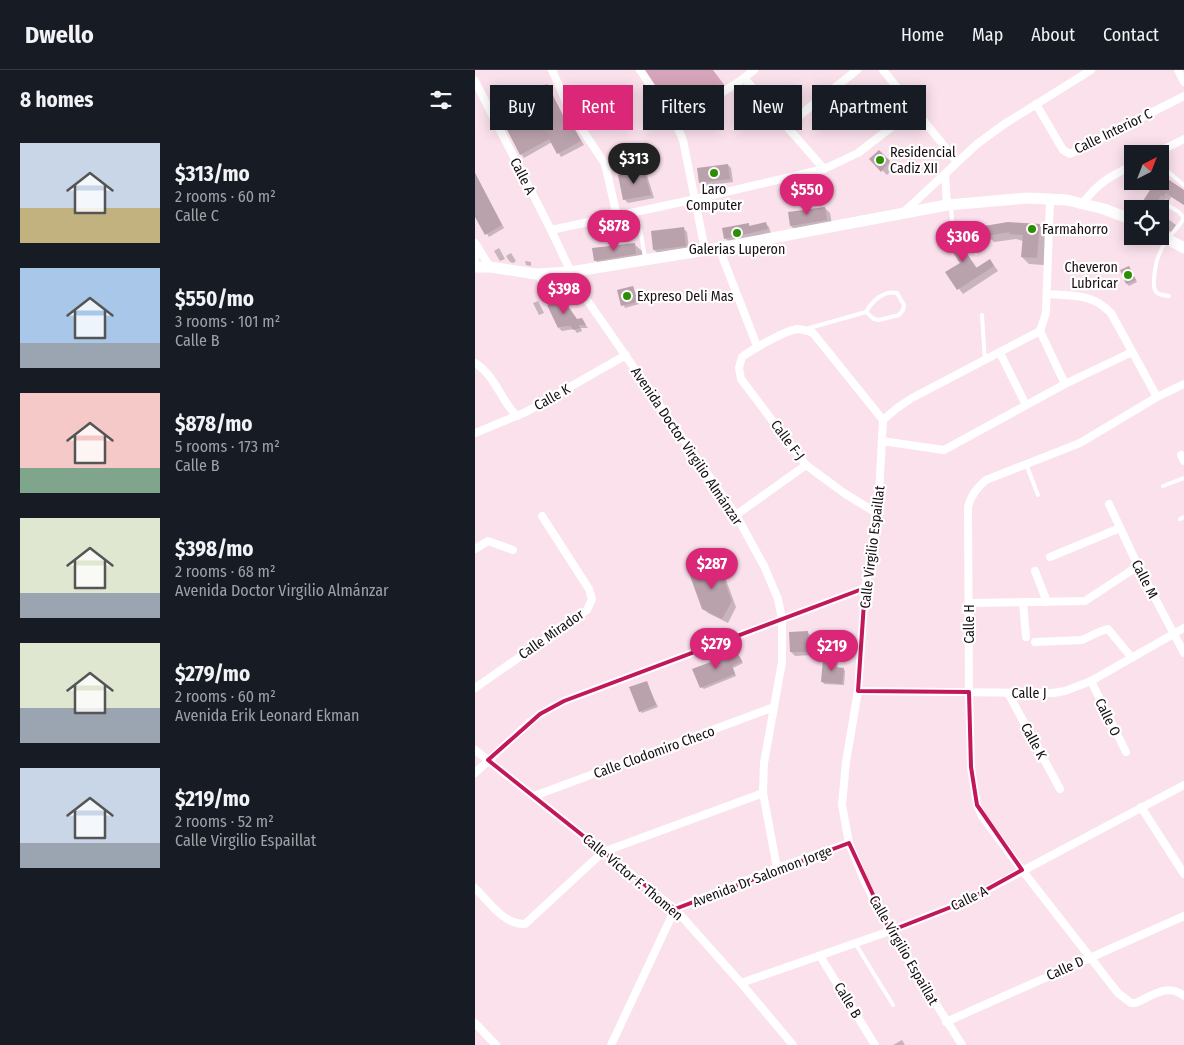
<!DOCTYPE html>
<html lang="en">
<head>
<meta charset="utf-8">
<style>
  :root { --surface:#171b24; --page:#242831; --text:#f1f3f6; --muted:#9ea1a6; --line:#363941; --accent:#db2777 }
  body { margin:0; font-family:"Fira Sans Condensed",sans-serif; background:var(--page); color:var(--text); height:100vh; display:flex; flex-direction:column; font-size:19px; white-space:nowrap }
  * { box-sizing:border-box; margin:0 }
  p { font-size:16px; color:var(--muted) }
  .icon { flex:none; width:28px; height:28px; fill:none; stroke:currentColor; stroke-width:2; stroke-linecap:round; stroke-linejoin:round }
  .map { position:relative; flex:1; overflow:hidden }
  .details { display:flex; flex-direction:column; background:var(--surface); width:475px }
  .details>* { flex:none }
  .hud { position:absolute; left:15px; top:15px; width:475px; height:45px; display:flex; gap:10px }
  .needle { width:32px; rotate:42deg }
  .controls { position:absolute; left:649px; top:75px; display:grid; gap:10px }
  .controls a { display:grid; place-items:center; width:45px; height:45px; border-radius:0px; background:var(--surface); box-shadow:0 2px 12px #0003; font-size:25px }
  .price { position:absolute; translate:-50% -42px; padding:0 11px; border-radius:18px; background:var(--accent); color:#fff; font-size:16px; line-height:32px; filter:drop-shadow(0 1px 2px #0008) }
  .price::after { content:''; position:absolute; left:50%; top:30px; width:15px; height:11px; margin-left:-8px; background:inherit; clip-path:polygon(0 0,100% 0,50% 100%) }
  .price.current { background:#222; color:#fff }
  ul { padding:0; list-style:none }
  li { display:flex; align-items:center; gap:15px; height:125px; padding:0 20px }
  li span { display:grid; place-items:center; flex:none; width:140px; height:100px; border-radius:0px; color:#555 }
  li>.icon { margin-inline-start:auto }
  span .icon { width:60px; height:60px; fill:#fffc; stroke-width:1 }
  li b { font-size:21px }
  h2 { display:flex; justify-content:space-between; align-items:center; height:60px; padding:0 20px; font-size:21px }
  .pill { padding:0 18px; border-radius:0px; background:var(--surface); box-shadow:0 2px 12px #0003; font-size:18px; line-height:45px }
  .pill.current { background:var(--accent); color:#fff }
  header { display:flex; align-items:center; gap:30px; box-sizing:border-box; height:70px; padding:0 25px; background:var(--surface); border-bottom:1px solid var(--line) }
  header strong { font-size:24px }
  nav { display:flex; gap:28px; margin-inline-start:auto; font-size:18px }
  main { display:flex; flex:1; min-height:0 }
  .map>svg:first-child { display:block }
  .green { fill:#d6a5bb }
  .shadow { fill:#0003 }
  .building { fill:#baa2ac }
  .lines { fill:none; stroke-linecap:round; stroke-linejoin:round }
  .lane { stroke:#fff; stroke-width:4 }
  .street { stroke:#fff; stroke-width:8 }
  .secondary { stroke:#fff; stroke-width:11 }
  .marked { fill:none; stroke:#c2185b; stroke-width:4; stroke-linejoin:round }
  .poi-dot { fill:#2c8e05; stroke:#fff; stroke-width:2 }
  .labels { text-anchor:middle; stroke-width:4.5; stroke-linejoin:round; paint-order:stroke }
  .street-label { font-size:14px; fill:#160e12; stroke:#fff }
  .poi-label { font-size:14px; fill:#160e12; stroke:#fff; text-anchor:start }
</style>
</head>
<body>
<header>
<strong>Dwello</strong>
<nav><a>Home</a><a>Map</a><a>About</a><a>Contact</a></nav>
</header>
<main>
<section class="details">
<h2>8 homes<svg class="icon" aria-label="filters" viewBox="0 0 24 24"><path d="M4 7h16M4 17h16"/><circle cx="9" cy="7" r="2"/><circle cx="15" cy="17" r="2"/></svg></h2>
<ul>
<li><span style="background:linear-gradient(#c9d6e8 65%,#c2b280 0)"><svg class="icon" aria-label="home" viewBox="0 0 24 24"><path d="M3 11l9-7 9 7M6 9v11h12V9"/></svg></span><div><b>$313/mo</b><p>2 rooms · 60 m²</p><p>Calle C</p></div></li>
<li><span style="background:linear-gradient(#a9c7e8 75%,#9aa5b1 0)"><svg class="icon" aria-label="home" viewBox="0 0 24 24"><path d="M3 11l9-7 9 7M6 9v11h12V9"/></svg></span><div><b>$550/mo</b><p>3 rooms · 101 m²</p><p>Calle B</p></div></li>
<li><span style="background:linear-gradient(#f6c9c9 75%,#7fa58c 0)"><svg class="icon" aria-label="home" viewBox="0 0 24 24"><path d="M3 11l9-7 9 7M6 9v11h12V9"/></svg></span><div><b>$878/mo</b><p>5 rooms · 173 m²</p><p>Calle B</p></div></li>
<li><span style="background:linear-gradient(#dfe7d0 75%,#9aa5b1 0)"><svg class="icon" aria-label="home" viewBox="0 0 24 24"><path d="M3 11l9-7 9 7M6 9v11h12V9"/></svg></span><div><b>$398/mo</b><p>2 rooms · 68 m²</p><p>Avenida Doctor Virgilio Almánzar</p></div></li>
<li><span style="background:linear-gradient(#dfe7d0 65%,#9aa5b1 0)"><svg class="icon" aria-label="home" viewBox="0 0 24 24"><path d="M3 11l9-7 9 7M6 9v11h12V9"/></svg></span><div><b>$279/mo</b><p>2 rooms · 60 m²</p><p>Avenida Erik Leonard Ekman</p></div></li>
<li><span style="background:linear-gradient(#c9d6e8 75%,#9aa5b1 0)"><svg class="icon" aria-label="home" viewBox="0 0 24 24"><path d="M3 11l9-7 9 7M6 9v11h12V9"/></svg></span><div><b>$219/mo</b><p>2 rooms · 52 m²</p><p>Calle Virgilio Espaillat</p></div></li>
</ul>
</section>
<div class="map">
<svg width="709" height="975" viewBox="0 0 709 975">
  <rect width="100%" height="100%" fill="#fae1ec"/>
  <!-- green -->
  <polygon class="green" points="170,0 238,0 250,16 207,45 202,45 198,43"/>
  <!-- shadow -->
  <g class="shadow">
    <polygon points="72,16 75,20 96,60 99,59 102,63 109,75 86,87 77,72 49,88 46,84"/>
    <polygon points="404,82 419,97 412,105 396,89"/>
    <polygon points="253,95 256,98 258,112 229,116 225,112"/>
    <polygon points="168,102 172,105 179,128 153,133 149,129"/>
    <polygon points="0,103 29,158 14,167 0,144"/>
    <polygon points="687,107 709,121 709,135 696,127 694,131 691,129 685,140 669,139"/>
    <polygon points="350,138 355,143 357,155 321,161 316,156 314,143"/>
    <polygon points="693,149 701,155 696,162 688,157"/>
    <polygon points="290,153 294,157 296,164 255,173 251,169 249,159 274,155 275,157"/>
    <polygon points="564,155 571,162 569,195 554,194 547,187 548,171 541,169 519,172 512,165"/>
    <polygon points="208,158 212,162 214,179 183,183 179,180"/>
    <polygon points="476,161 502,198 515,190 523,201 488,224 472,203 486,193"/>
    <polygon points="159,174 167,181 168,191 128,198 120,190"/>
    <polygon points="24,178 30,189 25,191 19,181"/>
    <polygon points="36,183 41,191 38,193 35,192 31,186"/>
    <polygon points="50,191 56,192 56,196 51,195"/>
    <polygon points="654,197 662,212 654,216 652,214"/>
    <polygon points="158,217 164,234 150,238 143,221"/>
    <polygon points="63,231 69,243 64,245 58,233"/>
    <polygon points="106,249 113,258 106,258 107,261 102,263 99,259 87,261 84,258"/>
    <polygon points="242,494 247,499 261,537 253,553 233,543 228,538"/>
    <polygon points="333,563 336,566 337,585 320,586 316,582"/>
    <polygon points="264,586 268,593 258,598 261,606 229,619 226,617"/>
    <polygon points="361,591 363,593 362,599 368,599 370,601 369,615 349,614 347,611"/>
    <polygon points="171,612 183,637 167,643 165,641"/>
    <polygon points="427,970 430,975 418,975"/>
  </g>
  <!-- building -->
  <g class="building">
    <polygon points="72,14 95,60 99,58 106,71 82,84 74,69 45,85 23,42 54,26 53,24"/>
    <polygon points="404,80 415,91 406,102 394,89"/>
    <polygon points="253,94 255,109 224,113 222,98"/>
    <polygon points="169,100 176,125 148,130 143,105"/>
    <polygon points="0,103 27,155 10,165 0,147"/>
    <polygon points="687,105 709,120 709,135 691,123 688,127 686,125 678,139 665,139 668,135 666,134 675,120 677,120 683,111 685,111"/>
    <polygon points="350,137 352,150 315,156 313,142"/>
    <polygon points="291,152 293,159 249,169 247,158 274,153 274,156"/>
    <polygon points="533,152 565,154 562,188 546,187 548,165 534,164 535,162 511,166 509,156"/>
    <polygon points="209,157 211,176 178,180 176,161"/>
    <polygon points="476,159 501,198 515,189 519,196 482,220 470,202 485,193 466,165"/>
    <polygon points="160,173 161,184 119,191 117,178"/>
    <polygon points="654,196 661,210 651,214 645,200"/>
    <polygon points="158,216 163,232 146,236 142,220"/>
    <polygon points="88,229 102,249 107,248 111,255 104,255 105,258 98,260 96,256 90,256 83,258 72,235"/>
    <polygon points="242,493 257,531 247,549 227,539 214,503"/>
    <polygon points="333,561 334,582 315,582 314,562"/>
    <polygon points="262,582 267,591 257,596 260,604 225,618 217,599"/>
    <polygon points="348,589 361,590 361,597 369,598 367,614 346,612"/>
    <polygon points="172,611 181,635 164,642 154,617"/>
  </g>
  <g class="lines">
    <!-- lane -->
    <g class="lane">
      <polyline points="685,95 709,115"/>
      <polyline points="476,137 477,151 479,156 501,183"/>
      <path d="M685,142L694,136L704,142L709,148C704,157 698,162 692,170C683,183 680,194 679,210C678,223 682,225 694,226"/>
      <polyline points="164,153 170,187"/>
      <path d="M62,206C72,230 82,223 102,217"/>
      <polyline points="507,245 510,291"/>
      <path d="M331,259L391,242L399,249L404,250L424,245L428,240L429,235L422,223C409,220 397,231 391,242"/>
      <polyline points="551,394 563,425"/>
      <polyline points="688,416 709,408"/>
      <polyline points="705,449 709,447"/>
      <polyline points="380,873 418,935"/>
    </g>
    <!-- street -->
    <g class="street">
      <polyline points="77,0 95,41 130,94 142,146"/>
      <polyline points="165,0 200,52 208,70 230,180"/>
      <polyline points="408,0 482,92"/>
      <polyline points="703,0 709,12"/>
      <polyline points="269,8 349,99"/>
      <polyline points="0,11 76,160 103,217 261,445 289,496 303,529 307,549 307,592 289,693 288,723 302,798"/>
      <polyline points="561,34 588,80 595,84 709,26"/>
      <polyline points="200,52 265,11 279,0"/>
      <polyline points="311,56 382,0"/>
      <polyline points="679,84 709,69"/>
      <polyline points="470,104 472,135"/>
      <path d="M607,134C624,112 634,107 658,95"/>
      <polyline points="429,142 502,74 528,55 616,0"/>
      <polyline points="76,160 221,129 349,99 383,83 440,39"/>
      <polyline points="0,173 15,197"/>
      <polyline points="244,178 282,276"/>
      <polyline points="0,189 2,176"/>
      <path d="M572,224C598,226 616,223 636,243L682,327"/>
      <polyline points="565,261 590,314"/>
      <polyline points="525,283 551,335"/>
      <path d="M0,293C20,305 26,331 42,346"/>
      <path d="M709,314L682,327L605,373L511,410C502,418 496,425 493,437L494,622L496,697L502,735L507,746L547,800L643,923L656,933H661C678,925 693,913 709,926"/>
      <polyline points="0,363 51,342 151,285"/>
      <polyline points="407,371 469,380 590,314 657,282"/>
      <polyline points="706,385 709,391"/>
      <polyline points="634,434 663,496 709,583"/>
      <path d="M403,444L369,423L331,395L266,309L264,298L267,287C278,279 309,261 322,259C328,259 333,261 338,263L408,350"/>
      <polyline points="261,445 331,395"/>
      <polyline points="0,479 13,471 38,480"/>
      <polyline points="575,487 645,458"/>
      <polyline points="560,501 572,532"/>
      <polyline points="494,533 610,531 663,496"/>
      <polyline points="548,533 551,567"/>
      <polyline points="560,572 607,570 626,561 633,559 657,588"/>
      <polyline points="616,611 651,682"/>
      <polyline points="0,618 112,540 117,529 114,519 67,446"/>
      <polyline points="383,621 578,623 590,621 616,611 709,558"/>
      <polyline points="533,623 585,719"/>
      <polyline points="0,680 200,839 266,913 318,975"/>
      <polyline points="0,703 55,652 65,644 89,631 390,518"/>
      <polyline points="59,726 299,637"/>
      <polyline points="666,737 709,804"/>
      <path d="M0,818C14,832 29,855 50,854L128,782L288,723"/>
      <polyline points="345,886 400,975"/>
      <polyline points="266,913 415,861 489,832 709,715"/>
      <polyline points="471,952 709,846"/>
      <polyline points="0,953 21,975"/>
      <polyline points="136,975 200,839 302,798 374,773"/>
      <polyline points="487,975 415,861 390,812 374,773 367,735 371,692 383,621 390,518 399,475 403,444 408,350 422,338 437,328 565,261 571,243 575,129"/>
    </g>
    <!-- secondary -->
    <g class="secondary">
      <polyline points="685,165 709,178"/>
      <polyline points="0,197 15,197 61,204 95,202 244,178 472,135 553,128 592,130 629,139 658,150"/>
    </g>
  </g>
  <!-- marked area -->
  <path class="marked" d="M390,518L383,621L494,622L496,697L502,735L547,800L489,832L415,861L374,773L200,839L13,690L65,644L89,631Z"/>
  <!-- markers -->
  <g class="poi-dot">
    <circle cx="405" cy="90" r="5"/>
    <circle cx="239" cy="103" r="5"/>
    <circle cx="557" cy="159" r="5"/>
    <circle cx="262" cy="163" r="5"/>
    <circle cx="653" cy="205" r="5"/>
    <circle cx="152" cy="226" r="5"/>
  </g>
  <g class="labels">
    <!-- street labels -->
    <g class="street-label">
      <text transform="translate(638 61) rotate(-26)" y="5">Calle Interior C</text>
      <text transform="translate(48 106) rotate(63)" y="5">Calle A</text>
      <text transform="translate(77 327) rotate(-29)" y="5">Calle K</text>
      <text transform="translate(313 370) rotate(53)" y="5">Calle F-J</text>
      <text transform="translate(212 376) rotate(56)" y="5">Avenida Doctor Virgilio Almánzar</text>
      <text transform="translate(397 477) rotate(-83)" y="5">Calle Virgilio Espaillat</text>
      <text transform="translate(670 509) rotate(63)" y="5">Calle M</text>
      <text transform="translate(494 554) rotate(-90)" y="5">Calle H</text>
      <text transform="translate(76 564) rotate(-35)" y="5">Calle Mirador</text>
      <text x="554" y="628">Calle J</text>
      <text transform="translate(633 647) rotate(64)" y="5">Calle O</text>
      <text transform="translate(559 671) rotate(62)" y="5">Calle K</text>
      <text transform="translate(179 682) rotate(-20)" y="5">Calle Clodomiro Checo</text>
      <text transform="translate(287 806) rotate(-21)" y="5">Avenida Dr Salomon Jorge</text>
      <text transform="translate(158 807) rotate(40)" y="5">Calle Víctor F. Thomen</text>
      <text transform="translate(494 828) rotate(-26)" y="5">Calle A</text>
      <text transform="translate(429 880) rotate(60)" y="5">Calle Virgilio Espaillat</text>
      <text transform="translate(590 898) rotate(-24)" y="5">Calle D</text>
      <text transform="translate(373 930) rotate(59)" y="5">Calle B</text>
    </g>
    <!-- poi labels -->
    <g class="poi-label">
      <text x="415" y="87">Residencial<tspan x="415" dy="16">Cadiz XII</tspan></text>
      <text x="239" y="124" text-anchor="middle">Laro<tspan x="239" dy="16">Computer</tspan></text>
      <text x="567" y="164">Farmahorro</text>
      <text x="262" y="184" text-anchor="middle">Galerias Luperon</text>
      <text x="643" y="202" text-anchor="end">Cheveron<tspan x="643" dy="16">Lubricar</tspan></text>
      <text x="162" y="231">Expreso Deli Mas</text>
    </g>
  </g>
</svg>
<div class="controls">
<a><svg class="needle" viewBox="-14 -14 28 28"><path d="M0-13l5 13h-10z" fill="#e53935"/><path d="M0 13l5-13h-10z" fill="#9ea1a6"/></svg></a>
<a><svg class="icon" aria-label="locate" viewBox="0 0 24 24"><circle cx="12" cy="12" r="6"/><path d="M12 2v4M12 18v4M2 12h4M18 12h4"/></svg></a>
</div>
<b class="price current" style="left:159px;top:115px">$313</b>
<b class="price" style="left:332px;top:146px">$550</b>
<b class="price" style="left:139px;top:182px">$878</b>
<b class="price" style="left:488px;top:193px">$306</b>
<b class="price" style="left:89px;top:245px">$398</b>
<b class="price" style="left:237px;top:520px">$287</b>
<b class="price" style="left:241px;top:600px">$279</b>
<b class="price" style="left:357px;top:602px">$219</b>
<div class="hud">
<a class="pill">Buy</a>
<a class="pill current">Rent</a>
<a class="pill">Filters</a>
<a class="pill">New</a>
<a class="pill">Apartment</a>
</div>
</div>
</main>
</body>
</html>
